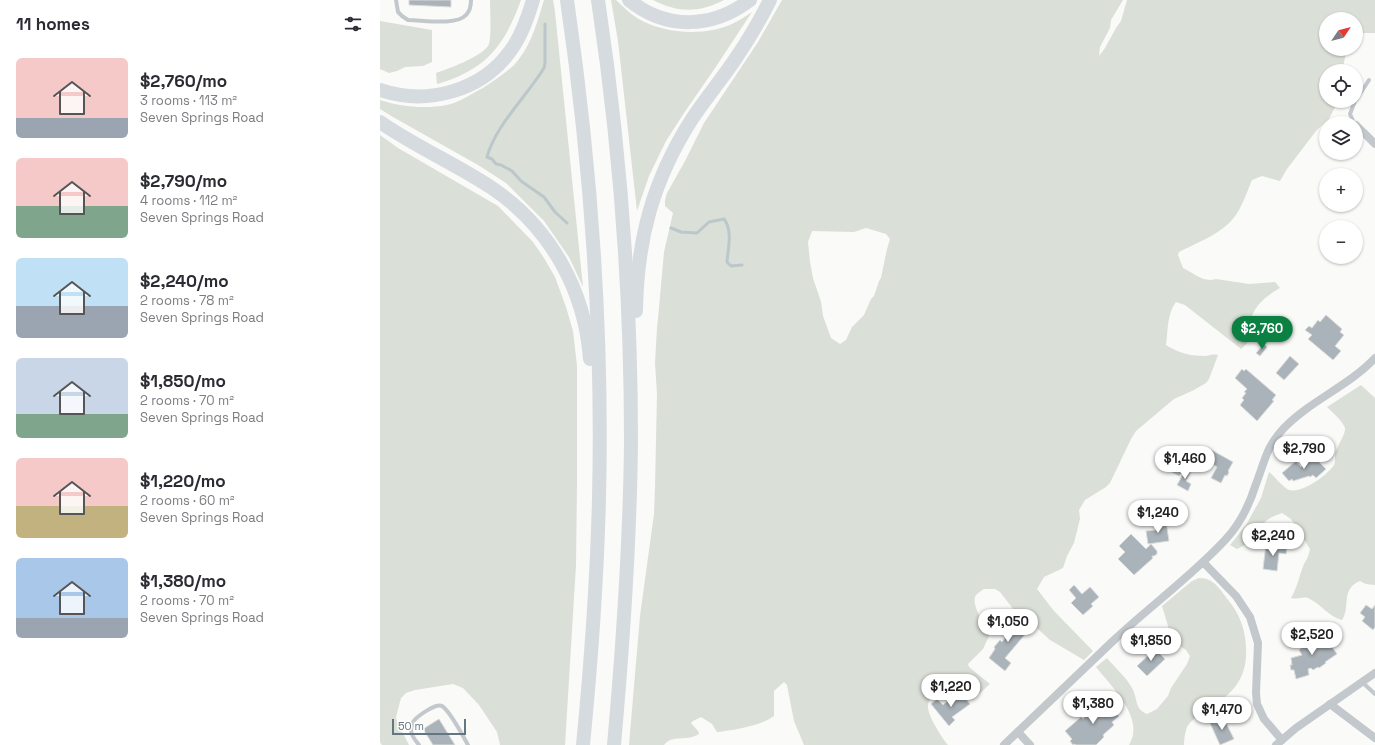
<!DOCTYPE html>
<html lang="en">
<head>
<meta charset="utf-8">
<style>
  :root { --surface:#fff; --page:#f7f7f7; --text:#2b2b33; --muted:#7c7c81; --accent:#0b8043 }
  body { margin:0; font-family:"Space Grotesk",sans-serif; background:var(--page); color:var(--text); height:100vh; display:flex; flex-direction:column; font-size:15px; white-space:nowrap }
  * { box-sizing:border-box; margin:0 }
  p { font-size:13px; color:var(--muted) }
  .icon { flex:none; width:22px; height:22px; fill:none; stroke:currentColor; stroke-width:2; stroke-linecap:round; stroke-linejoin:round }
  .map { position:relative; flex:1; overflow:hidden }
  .details { display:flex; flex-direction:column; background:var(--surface); width:380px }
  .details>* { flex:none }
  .needle { width:26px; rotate:55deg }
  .tools { position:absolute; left:939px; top:12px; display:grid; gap:8px }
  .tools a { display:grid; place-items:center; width:44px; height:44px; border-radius:50%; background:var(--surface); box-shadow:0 1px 3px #0004; font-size:20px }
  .scale { position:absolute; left:12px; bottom:10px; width:74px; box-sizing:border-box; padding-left:4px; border:2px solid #657683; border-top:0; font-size:11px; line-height:14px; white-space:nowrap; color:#657683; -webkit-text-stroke:3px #fff; paint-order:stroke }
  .price { position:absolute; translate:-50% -34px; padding:0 9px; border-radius:14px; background:#fff; color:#222; font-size:13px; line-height:26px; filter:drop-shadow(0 1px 2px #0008) }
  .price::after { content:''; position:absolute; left:50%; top:24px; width:12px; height:9px; margin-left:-6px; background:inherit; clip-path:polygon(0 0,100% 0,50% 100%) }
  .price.on { background:var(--accent); color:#fff }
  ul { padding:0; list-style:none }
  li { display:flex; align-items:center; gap:12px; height:100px; padding:0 16px }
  li span { display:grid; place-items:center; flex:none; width:112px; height:80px; border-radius:6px; color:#555 }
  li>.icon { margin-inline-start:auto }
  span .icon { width:48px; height:48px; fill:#fffc; stroke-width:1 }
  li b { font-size:17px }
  h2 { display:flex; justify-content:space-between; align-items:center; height:48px; padding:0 16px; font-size:17px }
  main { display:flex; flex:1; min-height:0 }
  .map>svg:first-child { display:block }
  .green { fill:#dadfd7; fill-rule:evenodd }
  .water { fill:#bbc7cb }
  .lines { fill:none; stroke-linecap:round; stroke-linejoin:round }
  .stream { stroke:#bbc7cb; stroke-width:3 }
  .building { fill:#aab3b9; stroke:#dcdcda }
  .service { stroke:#c3c8cc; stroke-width:4 }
  .minor { stroke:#c3c8cc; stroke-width:8 }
  .motorway { stroke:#d6dbdf; stroke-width:14 }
</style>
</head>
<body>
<main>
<section class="details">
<h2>11 homes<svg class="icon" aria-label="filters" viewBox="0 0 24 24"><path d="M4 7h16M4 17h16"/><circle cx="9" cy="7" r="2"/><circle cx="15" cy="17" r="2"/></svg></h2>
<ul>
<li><span style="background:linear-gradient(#f6c9c9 75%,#9aa5b1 0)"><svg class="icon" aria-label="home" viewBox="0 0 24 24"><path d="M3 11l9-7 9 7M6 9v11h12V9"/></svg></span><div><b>$2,760/mo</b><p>3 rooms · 113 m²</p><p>Seven Springs Road</p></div></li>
<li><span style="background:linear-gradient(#f6c9c9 60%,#7fa58c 0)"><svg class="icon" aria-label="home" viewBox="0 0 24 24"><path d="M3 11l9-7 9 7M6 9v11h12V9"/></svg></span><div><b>$2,790/mo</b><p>4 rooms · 112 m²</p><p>Seven Springs Road</p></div></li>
<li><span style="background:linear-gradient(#bfe0f5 60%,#9aa5b1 0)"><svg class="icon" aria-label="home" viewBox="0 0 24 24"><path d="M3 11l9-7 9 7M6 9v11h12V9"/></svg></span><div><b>$2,240/mo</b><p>2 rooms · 78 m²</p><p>Seven Springs Road</p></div></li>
<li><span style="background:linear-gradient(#c9d6e8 70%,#7fa58c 0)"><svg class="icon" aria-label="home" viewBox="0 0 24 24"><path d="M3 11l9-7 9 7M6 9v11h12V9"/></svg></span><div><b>$1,850/mo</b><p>2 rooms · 70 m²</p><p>Seven Springs Road</p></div></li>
<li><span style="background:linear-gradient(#f6c9c9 60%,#c2b280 0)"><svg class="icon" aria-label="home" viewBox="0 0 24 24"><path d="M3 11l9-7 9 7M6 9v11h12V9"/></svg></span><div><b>$1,220/mo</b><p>2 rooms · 60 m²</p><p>Seven Springs Road</p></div></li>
<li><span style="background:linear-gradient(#a9c7e8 75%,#9aa5b1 0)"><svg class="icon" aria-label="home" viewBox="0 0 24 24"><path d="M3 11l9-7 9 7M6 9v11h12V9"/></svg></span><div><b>$1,380/mo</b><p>2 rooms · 70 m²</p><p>Seven Springs Road</p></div></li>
</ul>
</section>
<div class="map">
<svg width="995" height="745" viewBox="0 0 995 745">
  <rect width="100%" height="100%" fill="#fafaf8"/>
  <!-- green -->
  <g class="green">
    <path d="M110,0H141C124,47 105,70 57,84L56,73C70,68 99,58 108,46C112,41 110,8 110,0Z"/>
    <path d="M164,0H173L175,12L203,287L189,257L164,221L126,183L98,165L13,117L0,109V100C20,107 46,109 67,105C80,102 91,94 103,88C115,80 130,71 139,59C152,42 158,20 164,0Z"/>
    <path d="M231,0H236C243,6 249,13 257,18C283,34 326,37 354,23C360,20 366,16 372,12L335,68L304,113L286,141L269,176L257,211L238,41Z"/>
    <path d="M273,0H344C319,13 298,13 273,0Z"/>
    <path d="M402,0H743L731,20L730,28L720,47L719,56L725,48L736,28L741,21L747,0H995V33H983L976,38V19H946V49H968C965,53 964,65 962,71H946V101H958L949,119L936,131L907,169L900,181L882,176L872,180C866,194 860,214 848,224C834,237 816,243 799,252L798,255L803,268C814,273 823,283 836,279L869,284L895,282L900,288C886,296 874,305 870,322C866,337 877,335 861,349L805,305L796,302C787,313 788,331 786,345C798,353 811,356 826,356C831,355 833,354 838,355L829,379L826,383L814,390L794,399L756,431L751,439L730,483L726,487L705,500L699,510L700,519L694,543L687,556L683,568L664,577L657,589L674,611L713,651L704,660L670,640L647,619L634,610L620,592L615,589H604C601,591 598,593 596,595C590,604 605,626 610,634L603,649L588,664L589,667L610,684L599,694C594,691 589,685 583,684C579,683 575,686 571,687C561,691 548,693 548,707C548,716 562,738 568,745H424L414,721L407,685L404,682L394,691V716C380,726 354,730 337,732L332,724L321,717L313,721L311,723L318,731L319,734C307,742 292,734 284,745H249L260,616L274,514L275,487L277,394L275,363L277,328L279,308L284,252L293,213L285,206V200L287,193L305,161L324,123L378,42ZM486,228L506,234L510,239L507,249L501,278L499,281L494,296L491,299L484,315L472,327L466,340L460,344L451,338L443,316L441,302L433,278L430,262L428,242L432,231L474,232Z"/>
    <polygon points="0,21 52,30 52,62 43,66 25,67 17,71 9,73 0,69"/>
    <polygon points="0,135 18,148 118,206 153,242 164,258 175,277 186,307 193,331 197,366 197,484 196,565 185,745 120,745 117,732 99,705 83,688 73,684 35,690 26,693 21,698 16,717 17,722 29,745 2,745 0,742"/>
    <path d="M981,385L995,398V585L986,584L980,581C960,589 971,607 962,620C949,617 942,605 930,599C924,595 918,600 911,598C918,586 919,576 924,564C927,559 929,555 930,549L911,519L902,513C897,515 891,517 887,520C876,530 872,543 857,549L850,545L866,525L881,498L889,472C895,477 901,485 907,489C919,496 948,475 954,465C956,461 954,455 956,451C958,445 966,433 965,428C962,420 953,413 947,407Z"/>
    <path d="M819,578C835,578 840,590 849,601C860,615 865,629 866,646C868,680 852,694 826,711C819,715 811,720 807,727C805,732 804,739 804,745H749C766,719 731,686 716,667L727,658C735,668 746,677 752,688C758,698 754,709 767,714L777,709L788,696L791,688L807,664L810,656L806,650L800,646L794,645L790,641L788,626L782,606L812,581Z"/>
  </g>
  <!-- water -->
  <polygon class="water" points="785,456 804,466 803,468 805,469 802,474 800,474 799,476 780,466"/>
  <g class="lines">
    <!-- stream -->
    <g class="stream">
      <path d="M165,24V63L164,68C147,96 115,126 107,157L112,159L116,164L121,165L132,171L141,181L164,197L175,212L187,223"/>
      <path d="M291,228L301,232L317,233L329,222L344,219C353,231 348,248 347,262L351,266L362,265"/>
    </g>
  </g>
  <!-- building -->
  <g class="building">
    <polygon points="29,0 71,0 71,7 29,5"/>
    <polygon points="946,315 962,329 960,332 964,335 955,346 961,351 953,360 928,339 932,335 925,330 929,326 932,328 938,320 940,322"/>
    <polygon points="884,344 887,347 880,356 876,353"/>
    <polygon points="910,356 919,364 904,380 896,373"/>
    <polygon points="862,369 864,371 866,369 896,395 892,400 894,401 877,421 860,405 864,400 862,398 866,393 864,392 867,389 855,378"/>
    <polygon points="828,448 853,462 848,471 849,472 847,476 845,475 841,483 831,478 837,467 830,462 828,466 820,462"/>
    <polygon points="933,456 946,469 936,478 933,475 930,477 929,476 913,481 912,479 909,481 902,473 916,461 921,467"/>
    <polygon points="810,466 813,468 806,481 811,484 808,491 797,485 806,469 807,470"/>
    <polygon points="786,521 789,541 768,544 766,531 777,530 776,523"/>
    <polygon points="751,534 766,549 771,544 777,551 777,554 774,556 772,556 772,557 773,558 754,575 738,559 745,552 739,546"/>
    <polygon points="886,544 907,547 906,554 899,553 897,571 883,569"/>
    <polygon points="694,585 702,594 710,587 719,597 711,604 713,606 703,615 691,603 696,598 689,590"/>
    <polygon points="986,605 992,609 995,605 995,627 993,630 982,621 985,617 980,613"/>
    <polygon points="630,615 643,626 642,627 647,632 625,658 631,663 625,671 609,658 615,649 614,647 620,640 622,642 628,634 623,631 628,625 625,622"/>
    <polygon points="943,634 957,654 945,662 946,663 939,668 938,667 933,670 931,668 928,669 929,675 916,679 914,670 911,670 910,665 912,665 911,658 922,655 919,650 924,646 922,643 930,638 931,640"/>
    <polygon points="775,649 785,659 767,676 757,666"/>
    <polygon points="582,694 590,704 572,717 575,720 569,726 551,704 557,699 563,705 570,699 573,702"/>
    <polygon points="722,699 739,716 732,722 734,725 723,735 724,737 716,745 696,745 694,744 693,745 690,741 692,739 685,731 701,717 703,719 705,717 702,714 707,709 708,711"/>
    <polygon points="843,717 854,739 840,745 830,723"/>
    <polygon points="59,719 75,745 53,745 43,729"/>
  </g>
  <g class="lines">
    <!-- service -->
    <g class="service">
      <path d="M16,0L18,12L22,16L28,20C43,20 76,26 86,15C90,11 91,5 91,0"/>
      <polyline points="976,100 989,80"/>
      <polyline points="974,123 970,114 975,101"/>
      <polyline points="982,682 995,694"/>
      <path d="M39,745C36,741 32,737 31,731C31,729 32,725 33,722C37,716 56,703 62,706C70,711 83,736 88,745"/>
    </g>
    <!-- minor -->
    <g class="minor">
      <polyline points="976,125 995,144"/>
      <polyline points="823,562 856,596 870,617 878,643 876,693 877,704 884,719 902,740"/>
      <polyline points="950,704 995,738"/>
      <polyline points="638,732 650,745"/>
      <path d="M624,745C661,710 697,675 734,640C770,606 812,576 846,539C860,524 870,503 876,484C885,461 886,447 904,428C931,400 969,386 995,358"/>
      <polyline points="896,745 916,728 995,673"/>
    </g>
    <!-- motorway -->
    <g class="motorway">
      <path d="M187,0C211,165 223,331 219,498C217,580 211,663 203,745"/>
      <path d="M218,0C240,146 251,294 251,441C250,543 243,644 234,745"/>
      <path d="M249,0C286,30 332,29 370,0"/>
      <path d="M0,90C47,106 102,91 131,50C142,35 148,17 153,0"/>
      <path d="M0,122C36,147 76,164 112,188C170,227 205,290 210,359"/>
      <path d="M256,311C257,239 273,180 312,119C326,98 342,79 356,58C369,39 380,20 390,0"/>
    </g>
  </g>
</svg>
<div class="tools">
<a><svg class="needle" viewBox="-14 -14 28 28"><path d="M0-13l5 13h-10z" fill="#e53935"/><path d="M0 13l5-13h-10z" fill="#7c7c81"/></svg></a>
<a><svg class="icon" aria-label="locate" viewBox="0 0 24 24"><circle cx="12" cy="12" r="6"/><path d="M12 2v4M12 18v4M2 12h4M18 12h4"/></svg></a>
<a><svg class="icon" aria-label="layers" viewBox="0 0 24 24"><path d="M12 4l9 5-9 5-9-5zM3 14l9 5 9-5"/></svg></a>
<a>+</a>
<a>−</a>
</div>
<div class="scale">50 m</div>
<b class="price on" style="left:882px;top:350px">$2,760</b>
<b class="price" style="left:924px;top:470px">$2,790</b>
<b class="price" style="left:805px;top:480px">$1,460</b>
<b class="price" style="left:778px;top:534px">$1,240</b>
<b class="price" style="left:893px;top:557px">$2,240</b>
<b class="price" style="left:628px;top:643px">$1,050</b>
<b class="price" style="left:932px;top:656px">$2,520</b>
<b class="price" style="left:771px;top:662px">$1,850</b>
<b class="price" style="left:571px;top:708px">$1,220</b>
<b class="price" style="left:713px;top:725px">$1,380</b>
<b class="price" style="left:842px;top:731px">$1,470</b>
</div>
</main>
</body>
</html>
